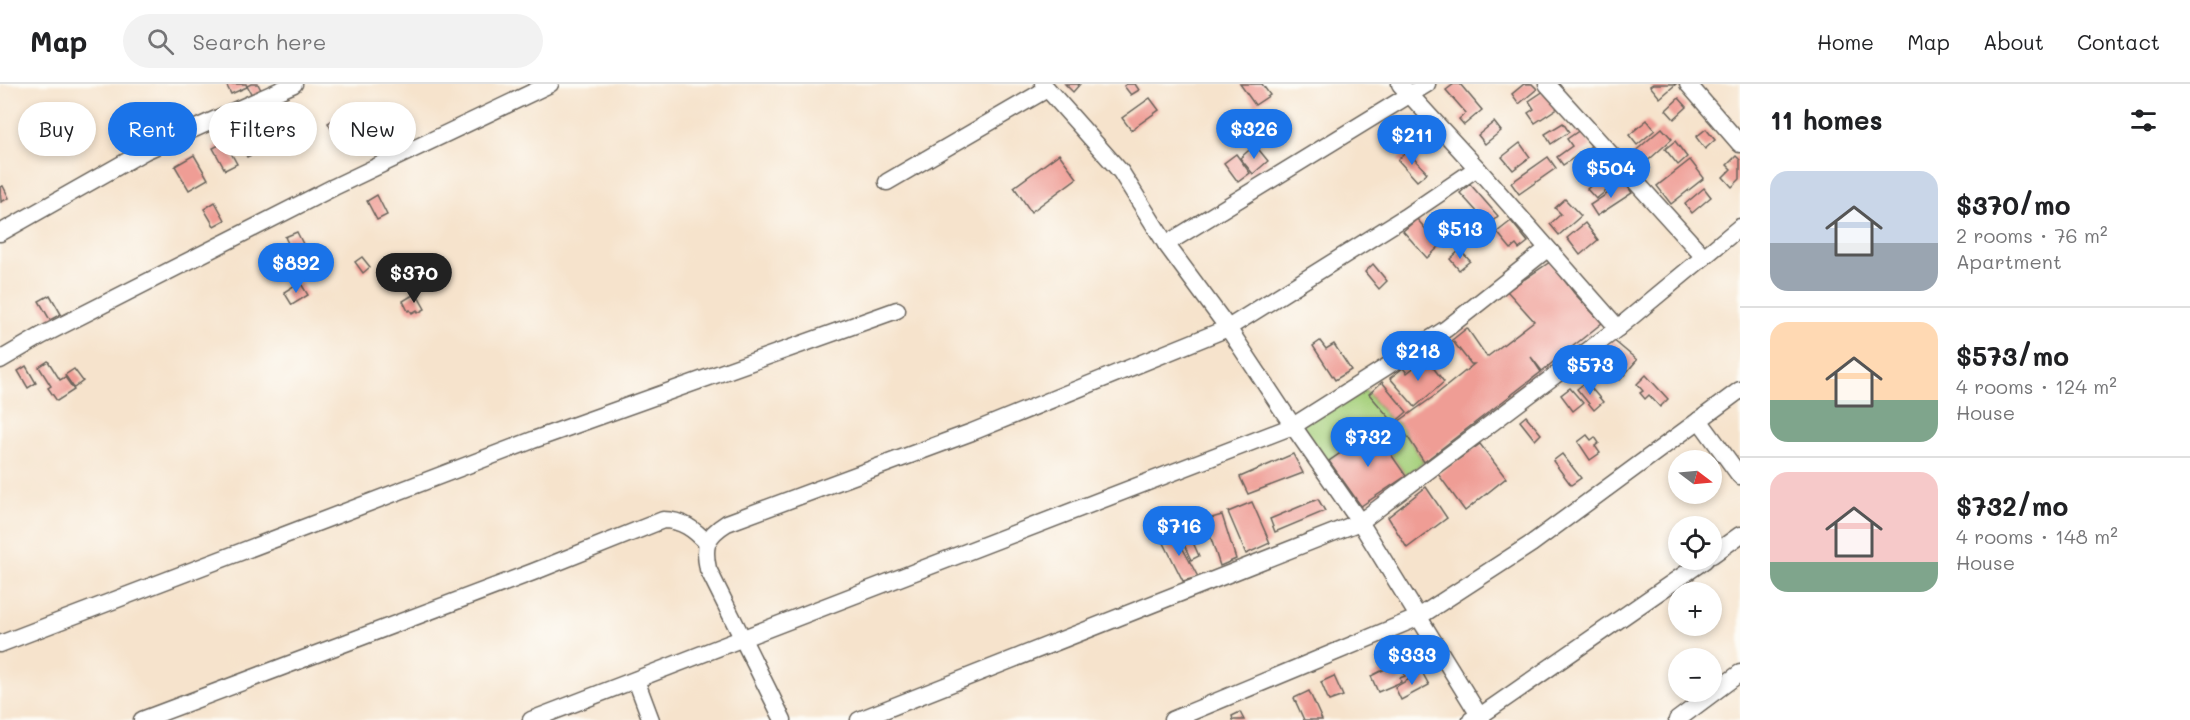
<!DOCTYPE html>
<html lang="en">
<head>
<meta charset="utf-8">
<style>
  :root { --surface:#fff; --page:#f2f2f2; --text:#202124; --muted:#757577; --line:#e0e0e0; --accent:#1a73e8 }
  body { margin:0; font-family:Mali,sans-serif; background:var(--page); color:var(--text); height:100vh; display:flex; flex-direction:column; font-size:22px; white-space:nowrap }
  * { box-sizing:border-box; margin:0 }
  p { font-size:20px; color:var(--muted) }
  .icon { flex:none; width:33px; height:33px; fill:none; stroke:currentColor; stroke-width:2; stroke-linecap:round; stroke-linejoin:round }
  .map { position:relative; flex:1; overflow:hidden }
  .sheet { display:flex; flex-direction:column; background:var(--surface); width:450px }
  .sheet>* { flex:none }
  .top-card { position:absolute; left:18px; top:18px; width:570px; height:54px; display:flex; gap:12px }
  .needle { width:39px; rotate:106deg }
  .fabs { position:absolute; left:1668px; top:366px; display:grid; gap:12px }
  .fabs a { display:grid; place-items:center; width:54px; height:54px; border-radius:50%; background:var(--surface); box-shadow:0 3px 9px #0003; font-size:30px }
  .price { position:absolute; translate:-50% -51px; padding:0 14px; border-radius:21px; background:var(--accent); color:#fff; font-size:20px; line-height:39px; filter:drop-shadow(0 2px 3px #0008) }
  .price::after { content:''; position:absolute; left:50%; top:36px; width:18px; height:14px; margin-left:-9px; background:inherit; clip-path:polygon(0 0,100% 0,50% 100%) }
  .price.active { background:#222; color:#fff }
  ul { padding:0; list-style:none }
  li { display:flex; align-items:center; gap:18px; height:150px; padding:0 30px }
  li+li { border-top:2px solid var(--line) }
  li span { display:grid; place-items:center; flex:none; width:168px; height:120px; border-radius:18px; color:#555 }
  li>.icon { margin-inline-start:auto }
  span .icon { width:72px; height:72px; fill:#fffc; stroke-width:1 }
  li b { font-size:26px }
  h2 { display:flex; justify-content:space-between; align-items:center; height:72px; padding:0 30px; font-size:26px }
  .pill { padding:0 21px; border-radius:27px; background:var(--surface); box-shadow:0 3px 9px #0003; font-size:21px; line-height:54px }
  .pill.active { background:var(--accent); color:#fff }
  header { display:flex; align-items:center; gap:36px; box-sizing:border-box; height:84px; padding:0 30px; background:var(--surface); border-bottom:2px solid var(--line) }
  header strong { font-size:28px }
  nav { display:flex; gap:33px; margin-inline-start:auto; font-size:21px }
  .search { width:420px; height:54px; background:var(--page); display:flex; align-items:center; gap:15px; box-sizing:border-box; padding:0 21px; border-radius:33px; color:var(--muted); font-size:22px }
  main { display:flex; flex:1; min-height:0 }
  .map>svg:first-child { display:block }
  .green { fill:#a6d07b; stroke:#61764c; stroke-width:1.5 }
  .building { fill:#ef9d95 }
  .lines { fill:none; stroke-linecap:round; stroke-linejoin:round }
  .minor-casing { stroke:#68625a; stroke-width:19 }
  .minor { stroke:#fff; stroke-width:16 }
</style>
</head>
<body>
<header>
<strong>Map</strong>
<div class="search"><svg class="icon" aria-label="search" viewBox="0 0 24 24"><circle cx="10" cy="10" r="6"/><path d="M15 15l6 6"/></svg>Search here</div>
<nav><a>Home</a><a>Map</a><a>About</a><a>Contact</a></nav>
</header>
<main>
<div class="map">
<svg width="1740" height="636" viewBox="0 0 1740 636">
  <rect width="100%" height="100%" fill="#fdfcf7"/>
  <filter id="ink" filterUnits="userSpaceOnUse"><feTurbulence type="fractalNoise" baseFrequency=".0167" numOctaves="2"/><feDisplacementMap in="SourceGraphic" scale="12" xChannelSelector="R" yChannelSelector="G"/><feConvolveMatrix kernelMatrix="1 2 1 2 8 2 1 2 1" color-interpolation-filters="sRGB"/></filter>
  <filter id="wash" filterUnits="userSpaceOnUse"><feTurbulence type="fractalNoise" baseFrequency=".008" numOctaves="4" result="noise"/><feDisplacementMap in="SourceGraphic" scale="24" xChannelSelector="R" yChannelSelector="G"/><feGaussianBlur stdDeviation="1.35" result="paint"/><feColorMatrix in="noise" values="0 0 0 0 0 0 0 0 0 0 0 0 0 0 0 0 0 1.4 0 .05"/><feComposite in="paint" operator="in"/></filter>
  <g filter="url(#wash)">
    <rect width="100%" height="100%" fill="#f6e3cc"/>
    <!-- green -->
    <polygon class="green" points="1360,300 1393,339 1398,338 1424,378 1406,392 1374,346 1322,380 1293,342"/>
    <g id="blocks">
      <!-- building -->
      <g class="building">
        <polygon points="226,0 246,0 247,3 231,10"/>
        <polygon points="251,0 258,0 262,8 253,13 247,2"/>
        <polygon points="1065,0 1080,0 1073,8"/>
        <polygon points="1127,0 1135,0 1139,6 1131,11 1124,2"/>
        <polygon points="1240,0 1262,0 1270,11 1255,21"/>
        <polygon points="1454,0 1460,0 1482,26 1464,41 1459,35 1466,29 1446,6"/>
        <polygon points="1524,0 1532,0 1537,5 1519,20 1512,10"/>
        <polygon points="1653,0 1676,0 1660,14 1650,2"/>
        <polygon points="1550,3 1562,21 1535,39 1528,29 1534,25 1529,17"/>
        <polygon points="1150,14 1159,26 1131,46 1122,34"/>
        <polygon points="1679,14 1687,23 1674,35 1666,26"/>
        <polygon points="286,22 301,54 291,59 276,27"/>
        <polygon points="352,24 359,35 334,50 328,39"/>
        <polygon points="1647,36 1655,46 1637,61 1629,51"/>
        <polygon points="243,37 258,68 247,73 233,42"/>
        <polygon points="1494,38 1501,47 1485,60 1478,51"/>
        <polygon points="1563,39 1569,48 1551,60 1545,50"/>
        <polygon points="266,40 270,48 256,55 252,47"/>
        <polygon points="1662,44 1672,55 1642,82 1632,70"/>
        <polygon points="1706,45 1715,56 1705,65 1696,53"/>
        <polygon points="1580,46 1591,62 1563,81 1557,73 1572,62 1567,55"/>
        <polygon points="1675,57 1687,73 1678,81 1665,65"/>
        <polygon points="225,58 237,80 225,86 213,64"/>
        <polygon points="1520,59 1530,73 1513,86 1502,73"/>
        <polygon points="1255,61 1268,77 1253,90 1240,74"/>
        <polygon points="1407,67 1427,89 1417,97 1398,76"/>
        <polygon points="1059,70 1077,94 1031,128 1014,103"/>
        <polygon points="1236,70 1250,89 1238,98 1224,79"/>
        <polygon points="194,71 208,95 189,106 175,82"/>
        <polygon points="1736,72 1740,76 1740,95 1732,103 1723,93 1731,85 1727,81"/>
        <polygon points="1548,73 1556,84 1519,110 1511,99"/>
        <polygon points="1690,76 1704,94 1671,120 1657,102"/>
        <polygon points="1618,84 1626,94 1613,104 1605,94"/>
        <polygon points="1602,92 1611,103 1596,115 1587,105"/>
        <polygon points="1625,98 1632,109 1597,132 1590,121"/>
        <polygon points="1470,100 1498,132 1489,141 1460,109"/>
        <polygon points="3,102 9,114 1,118 0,103"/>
        <polygon points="1704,104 1711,113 1692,129 1685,120"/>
        <polygon points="377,111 387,131 377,136 367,117"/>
        <polygon points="1565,115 1581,132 1559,151 1550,140 1561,130 1555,124"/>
        <polygon points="215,118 225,136 214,142 204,125"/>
        <polygon points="1417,135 1440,162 1427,174 1403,147"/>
        <polygon points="1511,137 1528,158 1519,165 1516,161 1511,165 1497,148"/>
        <polygon points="1585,139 1598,156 1580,171 1567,154"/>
        <polygon points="297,148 308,170 296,176 285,153"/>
        <polygon points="279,165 286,183 270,190 263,172"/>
        <polygon points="1460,166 1470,177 1459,186 1450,175"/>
        <polygon points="362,173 370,183 363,189 355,178"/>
        <polygon points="1550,178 1574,209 1602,239 1542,287 1531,273 1541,288 1424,378 1398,338 1433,313 1474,280 1471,280 1452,256 1467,244 1487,273 1534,237 1507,207"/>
        <polygon points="1373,180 1387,197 1379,205 1365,188"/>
        <polygon points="300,198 308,211 292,221 284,208"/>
        <polygon points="416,209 425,225 418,229 417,226 412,229 410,226 408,227 403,217"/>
        <polygon points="50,211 61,230 50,236 39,217"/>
        <polygon points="1612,255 1637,276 1620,296 1596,275"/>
        <polygon points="1320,257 1326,265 1334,260 1351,286 1335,296 1313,262"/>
        <polygon points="1426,274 1444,298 1415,323 1390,294 1403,284 1407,289"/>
        <polygon points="48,277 60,296 65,293 74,306 57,317 48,304 51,302 39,283"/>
        <polygon points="26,282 36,299 28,304 18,287"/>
        <polygon points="74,285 83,297 74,304 65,291"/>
        <polygon points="1646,291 1668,315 1660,323 1649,311 1645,315 1640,309 1643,307 1637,300"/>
        <polygon points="1382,298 1407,328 1394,339 1369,310"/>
        <polygon points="1586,298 1603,318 1594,326 1577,305"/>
        <polygon points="1570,304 1583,319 1573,327 1561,311"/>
        <polygon points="1526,332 1541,350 1535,356 1520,337"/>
        <polygon points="1374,346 1406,392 1361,422 1329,377"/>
        <polygon points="1587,351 1591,356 1595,353 1599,359 1595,362 1600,369 1590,376 1578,358"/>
        <polygon points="1480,360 1506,394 1465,427 1438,390"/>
        <polygon points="1293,370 1303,389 1248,410 1240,393"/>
        <polygon points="1562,370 1581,394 1571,401 1553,377"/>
        <polygon points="1426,403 1447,434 1407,464 1388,433"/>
        <polygon points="1318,415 1325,427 1275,448 1270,435"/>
        <polygon points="1252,418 1270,459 1246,470 1228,428"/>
        <polygon points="1222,431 1236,475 1220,482 1205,436"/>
        <polygon points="1174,448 1198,493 1183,497 1161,453"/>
        <polygon points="1191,454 1199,472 1191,476 1183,458"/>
        <polygon points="1391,582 1393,587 1401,584 1405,592 1400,594 1401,598 1378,608 1371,592"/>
        <polygon points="1422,588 1429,601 1401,616 1395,603"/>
        <polygon points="1334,592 1343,612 1329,617 1321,598"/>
        <polygon points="1309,607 1322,636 1304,636 1294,614"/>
        <polygon points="1240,628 1244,636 1233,636 1232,632"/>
      </g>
    </g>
  </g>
  <g filter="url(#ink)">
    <use href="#blocks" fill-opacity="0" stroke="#68625a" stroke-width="1.5"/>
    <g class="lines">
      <!-- minor casing -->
      <g class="minor-casing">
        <g id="minor">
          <polyline points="1043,0 1121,88 1166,160 1228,244 1293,342 1360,438 1482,636"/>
          <polyline points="1400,0 1477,84 1618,244"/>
          <polyline points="1547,0 1704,173"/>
          <polyline points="1688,0 1740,60"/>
          <polyline points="887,98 1047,5"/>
          <polyline points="0,149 145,67 294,0"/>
          <polyline points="1166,160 1427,0"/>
          <polyline points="0,276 41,252 334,103 550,0"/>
          <polyline points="1699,336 1740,392"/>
          <polyline points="1712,471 1740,451"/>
          <polyline points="0,560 533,356 897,226"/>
          <polyline points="636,596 651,636"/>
          <path d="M142,636L533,488L663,436C682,436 694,445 707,459"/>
          <polyline points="531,636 1293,342 1446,245 1547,165"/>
          <path d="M783,636L708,485C703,462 706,452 727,439L972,348L1228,244L1405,133L1477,84"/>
          <polyline points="859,636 1360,438 1618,244 1740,143"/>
          <polyline points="1172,636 1417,534 1531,460 1740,306"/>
          <polyline points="1471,636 1480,632 1705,476"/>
          <polyline points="1677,636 1740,589"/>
        </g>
      </g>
      <!-- minor -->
      <use href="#minor" class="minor"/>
    </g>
  </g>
</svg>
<div class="fabs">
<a><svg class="needle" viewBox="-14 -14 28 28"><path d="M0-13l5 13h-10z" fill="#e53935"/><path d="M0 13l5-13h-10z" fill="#757577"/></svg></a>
<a><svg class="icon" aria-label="locate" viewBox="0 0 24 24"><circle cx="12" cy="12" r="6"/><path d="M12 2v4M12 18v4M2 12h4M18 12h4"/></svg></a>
<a>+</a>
<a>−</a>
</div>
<b class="price" style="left:1254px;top:76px">$326</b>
<b class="price" style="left:1412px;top:82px">$211</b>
<b class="price" style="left:1611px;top:115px">$504</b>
<b class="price" style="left:1460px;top:176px">$513</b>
<b class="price" style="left:296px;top:210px">$892</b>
<b class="price active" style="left:414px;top:220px">$370</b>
<b class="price" style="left:1418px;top:298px">$218</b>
<b class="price" style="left:1590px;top:312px">$573</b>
<b class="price" style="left:1368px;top:384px">$732</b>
<b class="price" style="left:1179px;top:473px">$716</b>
<b class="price" style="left:1412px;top:602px">$333</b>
<div class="top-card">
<a class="pill">Buy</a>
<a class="pill active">Rent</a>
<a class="pill">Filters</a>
<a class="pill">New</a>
</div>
</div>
<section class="sheet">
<h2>11 homes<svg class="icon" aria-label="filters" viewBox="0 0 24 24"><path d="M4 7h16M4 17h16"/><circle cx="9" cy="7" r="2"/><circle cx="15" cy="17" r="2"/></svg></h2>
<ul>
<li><span style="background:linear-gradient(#c9d6e8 60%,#9aa5b1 0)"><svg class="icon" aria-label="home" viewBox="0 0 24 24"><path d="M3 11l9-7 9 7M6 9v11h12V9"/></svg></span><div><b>$370/mo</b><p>2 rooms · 76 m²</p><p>Apartment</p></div></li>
<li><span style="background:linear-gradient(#ffd9b3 65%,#7fa58c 0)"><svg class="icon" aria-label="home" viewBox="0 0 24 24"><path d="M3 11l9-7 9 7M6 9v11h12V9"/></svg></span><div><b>$573/mo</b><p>4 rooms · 124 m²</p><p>House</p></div></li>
<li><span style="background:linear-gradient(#f6c9c9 75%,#7fa58c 0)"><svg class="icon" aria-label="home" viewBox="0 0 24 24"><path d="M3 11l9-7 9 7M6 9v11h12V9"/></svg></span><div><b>$732/mo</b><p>4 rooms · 148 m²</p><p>House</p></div></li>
</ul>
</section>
</main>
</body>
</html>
